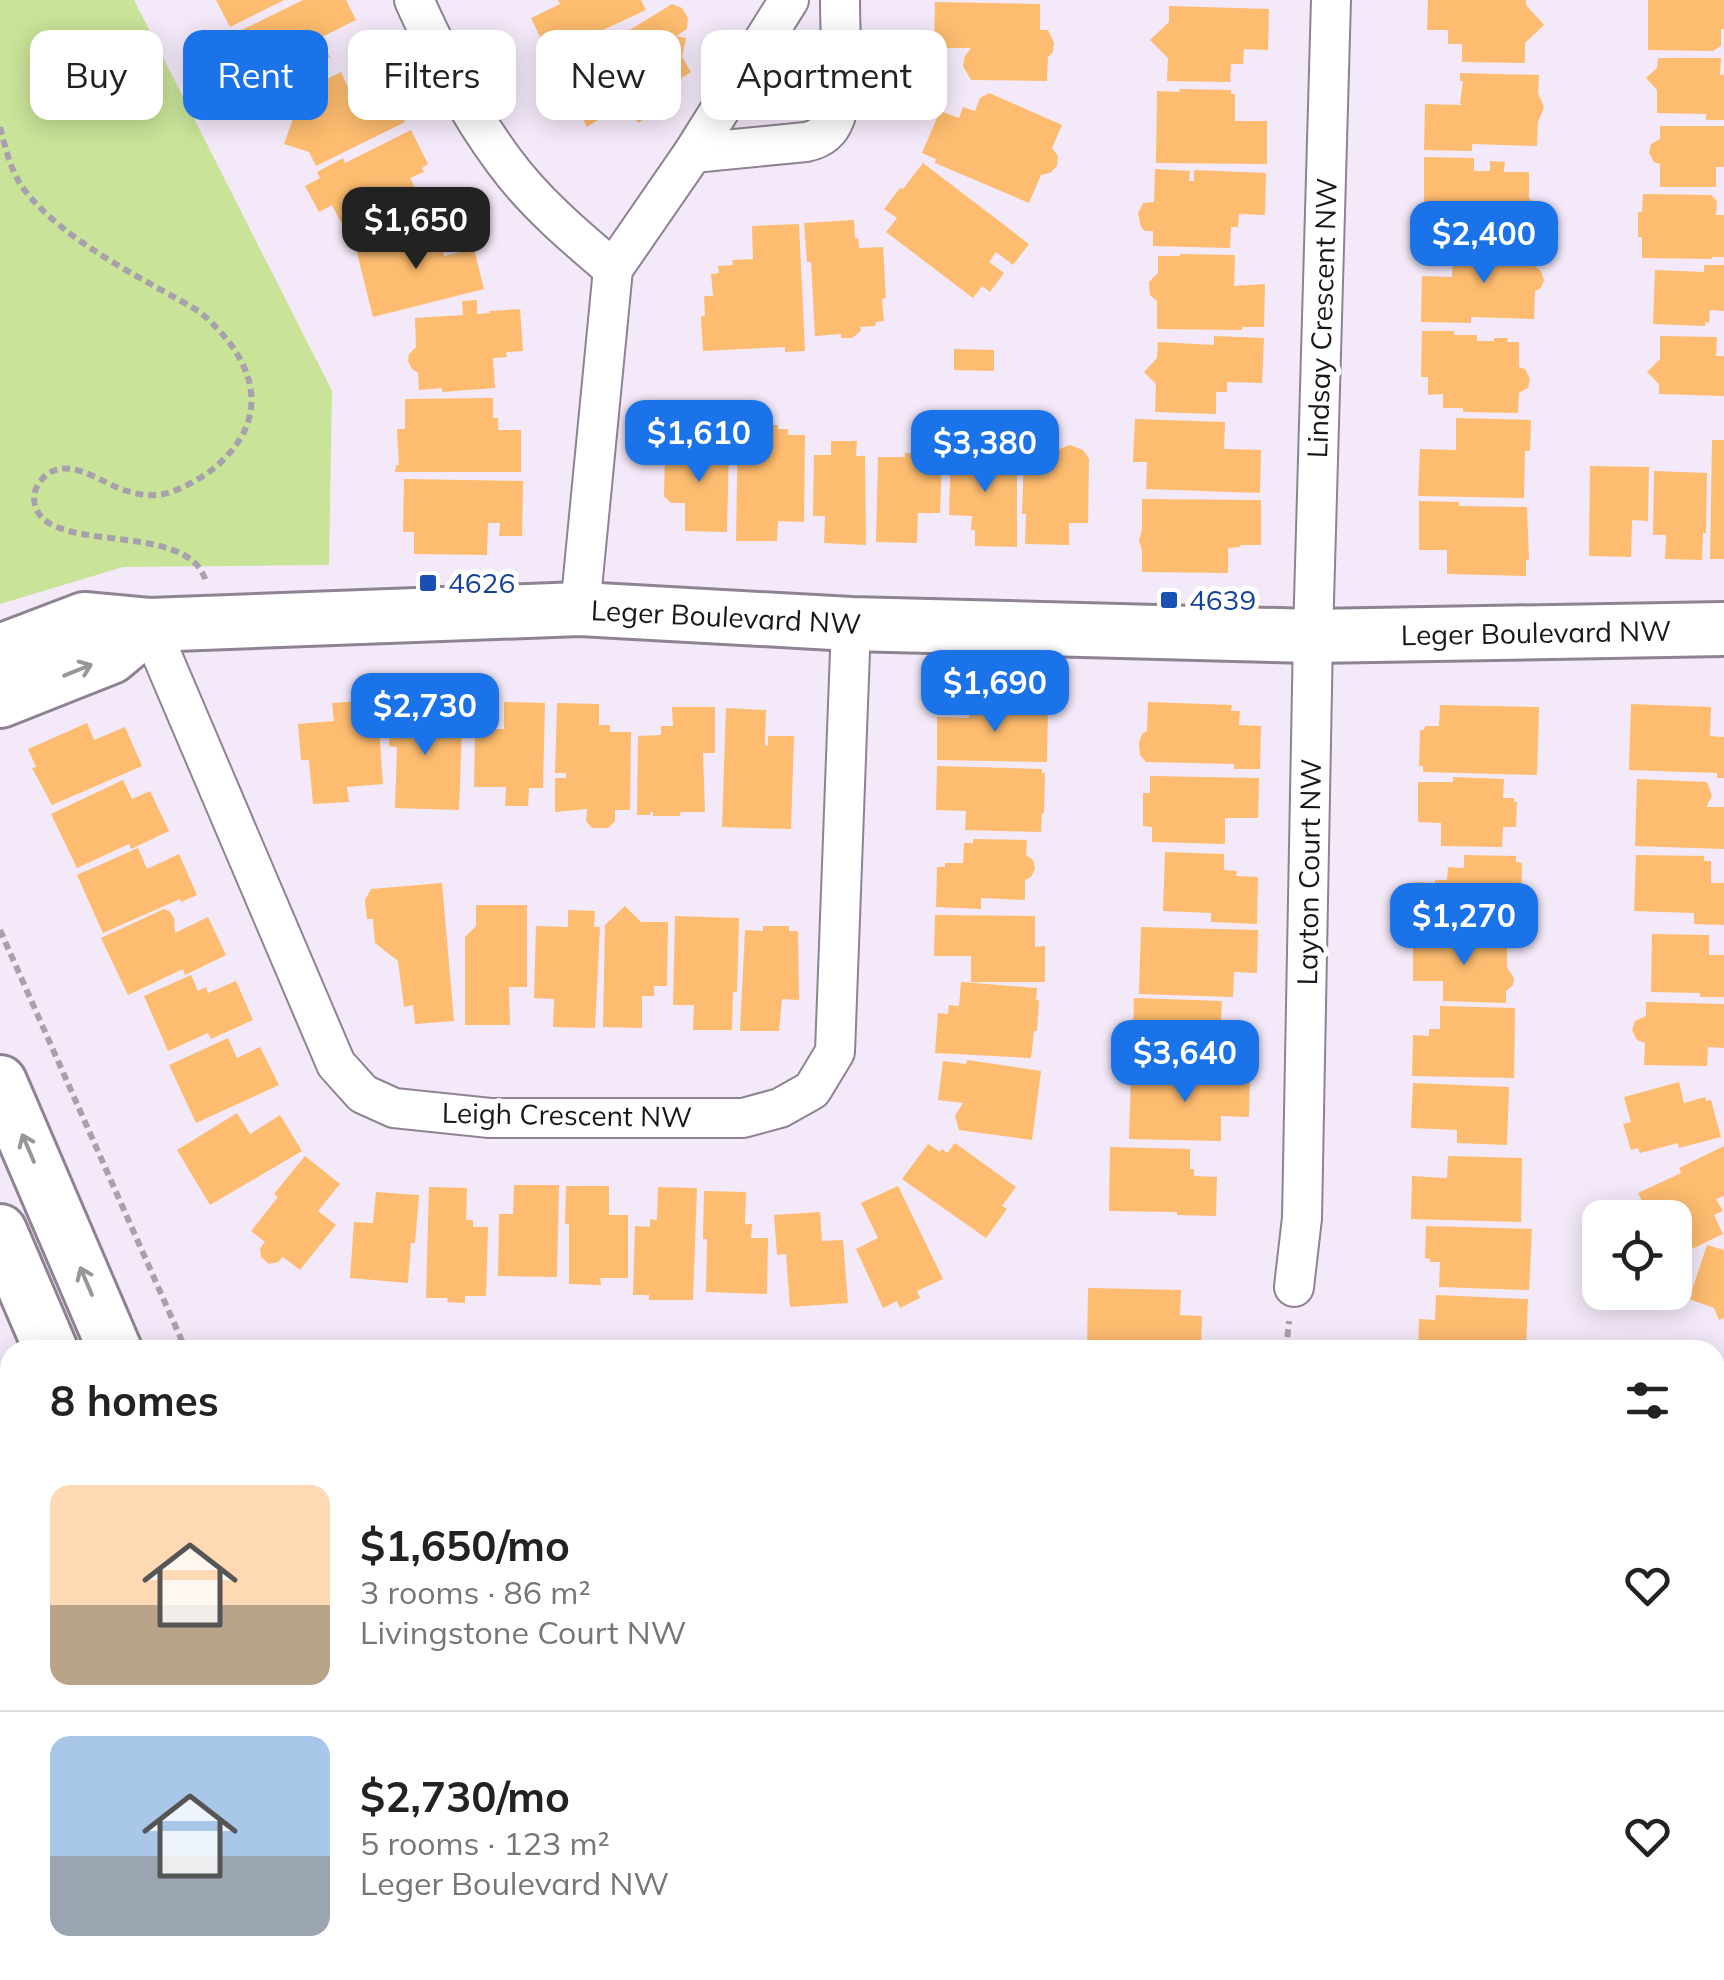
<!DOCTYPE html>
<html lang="en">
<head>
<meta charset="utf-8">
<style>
  :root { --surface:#fff; --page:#f2f2f2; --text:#222; --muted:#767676; --line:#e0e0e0; --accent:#1a73e8 }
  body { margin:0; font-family:Mulish,sans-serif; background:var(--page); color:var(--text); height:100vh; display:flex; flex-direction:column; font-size:38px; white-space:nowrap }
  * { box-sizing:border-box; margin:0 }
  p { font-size:32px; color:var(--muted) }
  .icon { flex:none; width:55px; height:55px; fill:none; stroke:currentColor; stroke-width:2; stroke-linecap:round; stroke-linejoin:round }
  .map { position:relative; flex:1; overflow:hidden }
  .side { position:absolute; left:0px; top:1340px; width:1725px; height:640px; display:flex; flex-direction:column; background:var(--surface); border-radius:30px 30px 0 0; box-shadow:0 5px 25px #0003 }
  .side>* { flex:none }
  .guide { position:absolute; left:30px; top:30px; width:1000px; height:90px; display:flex; gap:20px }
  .fabs { position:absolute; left:1582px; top:1200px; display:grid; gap:20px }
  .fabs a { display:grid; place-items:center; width:110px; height:110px; border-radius:20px; background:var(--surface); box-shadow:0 5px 25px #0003; font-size:50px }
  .price { position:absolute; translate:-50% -85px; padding:0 22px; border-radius:20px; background:var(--accent); color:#fff; font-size:32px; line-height:65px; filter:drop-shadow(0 2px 5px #0008) }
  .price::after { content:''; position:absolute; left:50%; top:60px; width:30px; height:22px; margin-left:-15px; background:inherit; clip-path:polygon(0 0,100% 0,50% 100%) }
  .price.selected { background:#222; color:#fff }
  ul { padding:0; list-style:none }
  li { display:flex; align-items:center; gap:30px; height:250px; padding:0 50px }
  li+li { border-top:2px solid var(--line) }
  li span { display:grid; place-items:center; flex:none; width:280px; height:200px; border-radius:20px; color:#555 }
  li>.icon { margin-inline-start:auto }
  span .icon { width:120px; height:120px; fill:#fffc; stroke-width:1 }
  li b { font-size:42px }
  h2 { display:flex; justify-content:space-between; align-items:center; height:120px; padding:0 50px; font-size:42px }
  .pill { padding:0 35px; border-radius:20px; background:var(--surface); box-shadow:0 5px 25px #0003; font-size:35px; line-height:90px }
  .pill.selected { background:var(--accent); color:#fff }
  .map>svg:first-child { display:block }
  .green { fill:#c9e398 }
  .building { fill:#fdbc6f }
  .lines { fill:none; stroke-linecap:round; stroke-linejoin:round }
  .street-casing { stroke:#8e8392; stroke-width:42 }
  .secondary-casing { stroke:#8e8392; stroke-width:58 }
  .path { stroke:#a8a0ac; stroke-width:6; stroke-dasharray:8 5; stroke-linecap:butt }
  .street { stroke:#fff; stroke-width:38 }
  .secondary { stroke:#fff; stroke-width:52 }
  .oneway { stroke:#989698 }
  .transit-dot { fill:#1a4fb4; stroke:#fff; stroke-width:4 }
  .labels { text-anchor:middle; stroke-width:10; stroke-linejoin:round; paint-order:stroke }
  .street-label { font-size:28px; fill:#1a161b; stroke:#fff }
  .transit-label { font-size:28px; fill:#164399; stroke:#fff; text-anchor:start }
</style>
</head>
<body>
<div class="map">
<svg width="1724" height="1980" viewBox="0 0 1724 1980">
  <rect width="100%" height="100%" fill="#f4e9f9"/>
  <!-- green -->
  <g class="green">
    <polygon points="0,0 134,0 332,391 329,565 123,567 0,604"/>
    <rect x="1715" y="1373" width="9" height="346"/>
    <polygon points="0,1415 10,1437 10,1735 0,1735"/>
  </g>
  <!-- building -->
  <g class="building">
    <polygon points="216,0 284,0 230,27"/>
    <polygon points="303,0 346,0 356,20 320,38 330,57 323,60 327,70 252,107 219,41"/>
    <polygon points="558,0 641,0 646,10 588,37 591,43 552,62 531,18 560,4"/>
    <polygon points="1428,0 1526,0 1526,5 1544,25 1525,43 1525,63 1462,62 1462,44 1448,44 1448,30 1427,30"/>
    <polygon points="1648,0 1724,0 1724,29 1721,29 1721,46 1713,51 1648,50"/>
    <polygon points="935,2 1040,4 1040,30 1048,30 1054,43 1053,52 1048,57 1047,81 971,80 963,66 965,56 971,48 934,48"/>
    <polygon points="672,4 682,8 688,18 687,29 676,36 686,38 682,57 691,72 671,85 676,94 662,103 664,107 638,123 631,111 623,116 618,107 587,127 558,74"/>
    <polygon points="1169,6 1269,9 1268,50 1244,49 1243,64 1231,64 1230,82 1167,81 1168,58 1150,40 1169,22"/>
    <polygon points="1658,58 1721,58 1720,75 1724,75 1724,120 1706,120 1706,114 1657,113 1657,90 1646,78 1657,68"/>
    <polygon points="341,72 349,90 361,84 367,96 387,86 405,122 316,166 309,152 284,144 293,119 284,100"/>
    <polygon points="1460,73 1539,75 1538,93 1544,107 1538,122 1537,146 1472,144 1472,151 1424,150 1425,104 1462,105 1460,103 1463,81 1460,81"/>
    <polygon points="1179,89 1231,90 1231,94 1235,94 1235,121 1267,121 1267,164 1156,163 1157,91 1180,92"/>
    <polygon points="989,93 1062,125 1052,148 1058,156 1057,166 1050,173 1041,175 1029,203 935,163 936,159 922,153 940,111 959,118 963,107 975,111 980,98"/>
    <polygon points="1660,126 1724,126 1724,167 1716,167 1716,187 1660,187 1660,164 1654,162 1649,153 1651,144 1660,139"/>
    <polygon points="411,130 428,164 422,168 424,172 410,178 418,194 413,197 418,207 367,233 362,221 345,230 332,205 319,212 305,186 320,178 317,172 343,158 345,163"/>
    <polygon points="1424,157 1474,158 1474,171 1490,171 1490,161 1505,162 1504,172 1529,172 1529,198 1536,206 1536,239 1459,238 1460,204 1424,204"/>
    <polygon points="923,163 1029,244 1013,265 996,252 989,262 1004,273 990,292 982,286 973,298 886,232 897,218 884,209 900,188 903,189"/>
    <polygon points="1155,169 1190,171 1189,181 1194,181 1194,170 1266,173 1265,215 1239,214 1238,227 1231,227 1230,248 1153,246 1153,231 1145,231 1141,227 1138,213 1143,203 1154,202"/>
    <polygon points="1643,194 1711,195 1717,201 1716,215 1724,215 1724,257 1712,257 1712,259 1642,258 1642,237 1638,237 1638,212 1642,212"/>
    <polygon points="854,220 855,239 858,238 859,248 883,247 886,298 882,299 884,321 876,322 875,326 860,327 861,331 852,338 841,338 841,334 815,336 811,262 807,262 804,223"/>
    <polygon points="799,224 805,351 785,352 785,347 703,351 701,316 705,316 704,296 713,296 711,274 719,273 718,266 733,265 732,260 753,259 752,226"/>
    <polygon points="441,228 447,250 443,251 444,256 474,249 484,289 373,317 356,249"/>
    <polygon points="1453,245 1536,247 1536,267 1541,271 1544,280 1541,288 1535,291 1534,319 1471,317 1471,323 1421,322 1422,276 1452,277"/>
    <polygon points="1180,254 1235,255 1234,286 1265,284 1264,327 1242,327 1242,330 1157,329 1157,301 1150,295 1149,282 1158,273 1158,256 1180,256"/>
    <polygon points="1704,265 1724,265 1724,311 1710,310 1709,323 1705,322 1705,326 1653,324 1655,270 1704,272"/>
    <polygon points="477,300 477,314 490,313 489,311 520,309 523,351 506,352 507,357 493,358 495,388 442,392 442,388 419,390 418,373 412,369 408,361 409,354 416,347 415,318 463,315 462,301"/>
    <polygon points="1422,331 1454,331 1454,335 1477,335 1477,341 1494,341 1494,338 1508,338 1507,342 1519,342 1519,367 1525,369 1530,379 1528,388 1519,393 1518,413 1463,412 1463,408 1443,408 1443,394 1428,395 1428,377 1421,377"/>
    <polygon points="1214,336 1264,338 1262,383 1227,382 1227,392 1216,392 1216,414 1155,412 1156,384 1144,372 1157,358 1158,342 1214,345"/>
    <polygon points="1660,336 1717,337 1716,356 1724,356 1724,396 1659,394 1659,384 1647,372 1660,359"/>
    <polygon points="954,349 994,350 994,371 954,370"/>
    <polygon points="493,398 493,418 498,418 498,430 521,430 521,472 395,472 396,465 399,465 397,429 405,429 405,399"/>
    <polygon points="1456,418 1531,420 1530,451 1525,451 1524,498 1418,496 1420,449 1456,450"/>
    <polygon points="1135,419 1225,422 1224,449 1261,450 1260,493 1146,489 1147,462 1133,462"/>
    <polygon points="767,425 778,425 778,429 788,429 788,435 805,435 804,522 778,521 777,541 736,541 738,428 767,428"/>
    <polygon points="1712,440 1724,440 1724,559 1710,559"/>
    <polygon points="831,441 857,441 856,456 865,456 866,545 824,543 825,516 813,516 814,455 831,455"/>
    <polygon points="673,445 729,446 727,532 685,531 685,503 671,503 664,496 665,448 673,449"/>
    <polygon points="951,445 984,445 984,460 1017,461 1017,547 975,546 975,530 971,530 972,516 949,515"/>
    <polygon points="1070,445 1083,450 1089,459 1088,523 1069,523 1069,545 1025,544 1026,514 1022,514 1024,458 1050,459 1057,450"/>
    <polygon points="905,453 930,454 930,458 942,458 940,513 918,513 917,543 876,542 878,457 905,457"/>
    <polygon points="1590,466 1649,467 1648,521 1632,520 1631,557 1589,556"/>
    <polygon points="1654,471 1707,473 1706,533 1703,533 1702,560 1665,559 1666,535 1653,535"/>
    <polygon points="404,479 523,481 522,536 499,536 500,523 488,523 487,555 414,554 414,532 403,532"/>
    <polygon points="1142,499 1261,500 1261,545 1240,545 1240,547 1228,548 1228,573 1142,572 1142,550 1139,541 1142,529"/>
    <polygon points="1419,501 1459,502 1459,506 1527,507 1529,560 1526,560 1526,576 1447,574 1447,550 1419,550"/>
    <polygon points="377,700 383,784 347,787 349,802 313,804 309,760 301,760 298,724 334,721 332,703"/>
    <polygon points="390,701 434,703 433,732 442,732 443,727 462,727 459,810 395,808 397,747 389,746"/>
    <polygon points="504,702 545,703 543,788 529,788 528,806 505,806 506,787 474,787 475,729 504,729"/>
    <polygon points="1148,702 1232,705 1231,711 1240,711 1239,725 1261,726 1260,769 1234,769 1234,764 1146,762 1140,755 1139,743 1142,734 1147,731"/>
    <polygon points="557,703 599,704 599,725 610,725 610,732 631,732 630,810 615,810 615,821 608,828 592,828 586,821 587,809 555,812 555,778 566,778 566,773 555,773"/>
    <polygon points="1631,704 1711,707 1710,736 1724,737 1724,778 1717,778 1717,773 1629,770"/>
    <polygon points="969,705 1048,706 1047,762 937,760 937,717 969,718"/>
    <polygon points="1440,705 1539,707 1537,775 1423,772 1423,766 1419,766 1420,730 1424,730 1425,726 1439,726"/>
    <polygon points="672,707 715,707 715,753 703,753 705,812 680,812 680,816 653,816 653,812 650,812 650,815 637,815 638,736 661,735 661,726 673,726"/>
    <polygon points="726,708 766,710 765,745 768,746 768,736 794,736 791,829 722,827"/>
    <polygon points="87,723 94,740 125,727 142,766 52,805 32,768 36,767 28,749"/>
    <polygon points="937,766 1042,769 1042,773 1045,773 1044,813 1042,813 1041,832 965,830 966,811 936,810"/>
    <polygon points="1150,776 1259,778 1258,818 1225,818 1225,844 1152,842 1152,827 1143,826 1143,793 1150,793"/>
    <polygon points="1453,777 1504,779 1503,798 1514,798 1514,802 1517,802 1516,827 1503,827 1502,847 1441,846 1441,823 1418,822 1418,782 1453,782"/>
    <polygon points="1637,779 1707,782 1712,796 1706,807 1724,807 1724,849 1635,846"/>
    <polygon points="123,780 132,799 150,791 169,831 131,849 129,844 77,868 51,814"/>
    <polygon points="973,839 1027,840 1026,855 1033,860 1035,869 1031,877 1025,880 1025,900 981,898 981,909 936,907 937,867 945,867 945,863 963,863 964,843 973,843"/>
    <polygon points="138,848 147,869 179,854 197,895 181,902 180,899 103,933 77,875"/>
    <polygon points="1165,852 1224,854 1224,870 1237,871 1236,876 1258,877 1257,924 1211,922 1211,913 1163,911"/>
    <polygon points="1464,855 1516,856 1516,862 1522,863 1521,904 1515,904 1514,924 1455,922 1455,928 1414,926 1415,882 1435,883 1435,880 1447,880 1448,867 1464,868"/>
    <polygon points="1636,855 1704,856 1704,861 1711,861 1711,883 1724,883 1724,925 1694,924 1694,913 1634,911"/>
    <polygon points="442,883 454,1021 415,1024 413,1005 404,1007 398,961 375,943 373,919 367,919 365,900 371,889"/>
    <polygon points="476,905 527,905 527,987 509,987 510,1025 465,1025 465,937 476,926"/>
    <polygon points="625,906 641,922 668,922 667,986 654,986 654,996 642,996 642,1028 603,1027 605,925"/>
    <polygon points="164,909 169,911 174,918 175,933 208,917 226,955 185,975 183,969 128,995 101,938"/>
    <polygon points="568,910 595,911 594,927 600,927 595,1028 553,1027 554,999 534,998 536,926 568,927"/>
    <polygon points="935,915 1035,916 1035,947 1045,946 1045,982 971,982 971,956 934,956"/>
    <polygon points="675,916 739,918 737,992 733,992 732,1030 693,1030 694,1005 673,1005"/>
    <polygon points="763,926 789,926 789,931 798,931 799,1000 782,999 779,1031 740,1031 745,930 763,931"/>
    <polygon points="1141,927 1258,930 1257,973 1234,972 1233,997 1139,994"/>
    <polygon points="1652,934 1709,935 1709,955 1724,955 1724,997 1700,997 1700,993 1651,992"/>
    <polygon points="1413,938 1507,940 1507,967 1514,978 1513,985 1506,991 1506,1003 1443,1001 1443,981 1413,981"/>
    <polygon points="191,975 198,991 206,987 208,993 236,981 253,1020 211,1039 208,1033 168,1051 144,996"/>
    <polygon points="961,982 1037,988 1036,1000 1039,1000 1037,1031 1034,1031 1031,1058 935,1053 938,1013 948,1014 949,1005 959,1006"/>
    <polygon points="1134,998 1222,1001 1221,1023 1242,1024 1242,1029 1255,1030 1254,1072 1132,1068"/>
    <polygon points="1646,1002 1724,1004 1724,1048 1708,1047 1707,1066 1644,1065 1645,1043 1637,1040 1632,1030 1635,1021 1646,1016"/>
    <polygon points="1440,1006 1515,1008 1514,1078 1412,1076 1413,1035 1429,1036 1429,1029 1440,1029"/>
    <polygon points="228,1038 237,1058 260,1047 279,1085 196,1123 169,1065"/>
    <polygon points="967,1060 1041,1071 1032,1140 959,1130 955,1116 963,1103 938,1100 943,1061 966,1064"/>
    <polygon points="1131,1073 1250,1076 1249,1117 1221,1116 1221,1141 1129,1139"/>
    <polygon points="1679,1082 1684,1103 1705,1097 1706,1101 1711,1100 1721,1137 1679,1148 1678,1143 1640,1153 1638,1148 1631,1150 1623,1124 1631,1122 1624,1097"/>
    <polygon points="1413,1083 1509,1087 1507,1145 1457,1143 1457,1130 1411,1128"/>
    <polygon points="237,1113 250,1134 280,1115 302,1151 210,1205 177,1150"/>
    <polygon points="955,1143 1016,1187 1002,1206 1007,1209 986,1238 902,1179 928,1144 940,1152 942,1149 947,1153"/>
    <polygon points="1724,1146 1724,1196 1716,1199 1723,1211 1714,1215 1723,1234 1675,1257 1675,1218 1650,1218 1638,1193 1681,1173 1679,1168"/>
    <polygon points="1110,1147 1190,1149 1190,1169 1194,1169 1194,1176 1217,1177 1216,1216 1177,1215 1177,1212 1109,1211"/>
    <polygon points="305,1156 340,1184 318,1211 336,1225 300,1270 283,1257 278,1262 269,1264 261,1257 260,1248 265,1242 251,1231 278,1197 274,1194"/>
    <polygon points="1448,1156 1522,1158 1521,1222 1411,1219 1412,1176 1447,1178"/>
    <polygon points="514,1185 559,1185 557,1277 498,1276 499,1214 513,1214"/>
    <polygon points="566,1186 609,1186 609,1215 628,1215 628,1278 600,1278 601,1285 569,1284 569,1224 565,1224"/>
    <polygon points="898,1186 943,1279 917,1291 920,1298 900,1308 897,1301 883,1308 856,1249 878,1238 861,1203"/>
    <polygon points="429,1187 467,1188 466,1220 473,1220 473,1227 488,1227 486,1296 465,1296 465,1303 447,1302 448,1298 426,1298"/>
    <polygon points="658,1187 697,1188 693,1300 649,1300 649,1295 633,1295 635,1226 650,1227 650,1219 657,1220"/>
    <polygon points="704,1191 746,1192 745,1224 752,1224 751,1238 768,1238 767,1294 706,1292 707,1239 703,1239"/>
    <polygon points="376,1192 419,1195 415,1243 411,1243 408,1283 350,1278 354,1222 373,1223"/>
    <polygon points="820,1212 822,1241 843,1240 848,1303 790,1307 786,1254 777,1255 774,1215"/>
    <polygon points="1426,1226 1532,1229 1529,1290 1439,1287 1440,1262 1430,1262 1430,1259 1425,1258"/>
    <polygon points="1707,1245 1724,1250 1724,1318 1719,1320 1714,1308 1689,1299"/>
    <polygon points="1088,1288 1181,1290 1180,1315 1202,1316 1201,1350 1087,1350"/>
    <polygon points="1436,1295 1528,1299 1526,1350 1418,1350 1419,1319 1435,1320"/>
    <polygon points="1715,1783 1724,1783 1724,1867 1715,1868"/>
    <polygon points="0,1802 9,1802 8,1882 0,1882"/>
    <polygon points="106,1970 205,1970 206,1980 106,1980"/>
    <polygon points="560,1970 664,1970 661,1980 572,1980 558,1976"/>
    <polygon points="963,1970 1030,1970 1033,1980 966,1980"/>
    <polygon points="1132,1970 1266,1970 1264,1980 1130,1980"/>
  </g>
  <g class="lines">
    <!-- street casing -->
    <g class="street-casing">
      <g id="street">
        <path d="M414,0C440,57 466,110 504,161C534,202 574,236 613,269"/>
        <path d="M693,153L806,142C820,139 830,132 835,118C844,92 840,30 840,0"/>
        <polyline points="580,609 613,269 693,153 789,0"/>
        <polyline points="149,625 336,1064 363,1094 394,1108 490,1118 743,1118 780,1108 812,1090 835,1052 851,624"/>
        <polyline points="1294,1287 1302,1218 1313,636 1331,0"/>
        <polyline points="1363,1972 1368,1980"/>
        <polyline points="1605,1980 1622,1975 1724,1976"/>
      </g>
    </g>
    <!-- secondary casing -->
    <g class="secondary-casing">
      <g id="secondary">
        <polyline points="0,651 84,619 149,625 580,609 851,624 1313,636 1724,629"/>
        <polyline points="0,701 111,657 149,625"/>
        <polyline points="0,1082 115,1350"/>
        <polyline points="0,1231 51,1350"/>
        <polyline points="325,1970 330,1980"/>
        <polyline points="394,1970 399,1980"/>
      </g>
    </g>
    <!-- path -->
    <g class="path">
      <path d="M0,127C6,150 11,173 26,192C69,245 143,278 200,312C249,354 275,409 223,460C209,474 190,485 171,492C156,497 142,496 127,491C102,484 67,453 43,478C38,483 34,491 34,498C36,560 189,516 206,582"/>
      <polyline points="0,930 186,1350"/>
      <polyline points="1286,1350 1289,1321"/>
      <polyline points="0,1587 10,1586"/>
      <polyline points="1715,1619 1724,1619"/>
      <polyline points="449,1970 450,1980"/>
    </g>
    <!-- street -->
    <use href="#street" class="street"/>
    <!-- secondary -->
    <use href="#secondary" class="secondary"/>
  </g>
  <!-- one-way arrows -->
  <defs><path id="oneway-shaft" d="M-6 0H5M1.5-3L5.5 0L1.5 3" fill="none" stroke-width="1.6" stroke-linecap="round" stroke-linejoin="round" transform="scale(2.5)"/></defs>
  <g class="oneway">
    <use href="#oneway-shaft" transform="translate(78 670) rotate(-22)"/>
    <use href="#oneway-shaft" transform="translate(28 1148) rotate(-113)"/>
    <use href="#oneway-shaft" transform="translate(86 1281) rotate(-113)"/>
  </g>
  <!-- markers -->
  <g class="transit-dot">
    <rect x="418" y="573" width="20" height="20" rx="5"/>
    <rect x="1159" y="590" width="20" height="20" rx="5"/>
  </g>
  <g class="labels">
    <!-- street labels -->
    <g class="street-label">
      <text transform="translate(1322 318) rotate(-88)" y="10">Lindsay Crescent NW</text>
      <text transform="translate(726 617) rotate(3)" y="10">Leger Boulevard NW</text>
      <text transform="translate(1536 633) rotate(-1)" y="10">Leger Boulevard NW</text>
      <text transform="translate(1309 872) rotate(-89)" y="10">Layton Court NW</text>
      <text transform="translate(567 1115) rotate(1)" y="10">Leigh Crescent NW</text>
    </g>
    <!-- transit labels -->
    <g class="transit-label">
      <text x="448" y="593">4626</text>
      <text x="1189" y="610">4639</text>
    </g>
  </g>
</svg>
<div class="fabs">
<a><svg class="icon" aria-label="locate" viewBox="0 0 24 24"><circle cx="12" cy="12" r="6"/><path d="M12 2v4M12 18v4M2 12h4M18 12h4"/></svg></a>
</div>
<b class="price selected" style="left:416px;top:272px">$1,650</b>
<b class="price" style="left:1484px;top:286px">$2,400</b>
<b class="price" style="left:699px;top:485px">$1,610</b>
<b class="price" style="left:985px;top:495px">$3,380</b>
<b class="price" style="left:995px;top:735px">$1,690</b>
<b class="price" style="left:425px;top:758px">$2,730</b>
<b class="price" style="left:1464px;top:968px">$1,270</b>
<b class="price" style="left:1185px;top:1105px">$3,640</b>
<div class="guide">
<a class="pill">Buy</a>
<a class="pill selected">Rent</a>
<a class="pill">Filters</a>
<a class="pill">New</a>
<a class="pill">Apartment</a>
</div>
<section class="side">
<h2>8 homes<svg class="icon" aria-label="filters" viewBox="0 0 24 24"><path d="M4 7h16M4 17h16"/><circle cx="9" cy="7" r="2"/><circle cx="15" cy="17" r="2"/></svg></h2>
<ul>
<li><span style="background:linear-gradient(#ffd9b3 60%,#b9a48a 0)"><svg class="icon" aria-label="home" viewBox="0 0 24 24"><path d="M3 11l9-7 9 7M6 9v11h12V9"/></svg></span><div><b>$1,650/mo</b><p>3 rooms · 86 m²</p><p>Livingstone Court NW</p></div><svg class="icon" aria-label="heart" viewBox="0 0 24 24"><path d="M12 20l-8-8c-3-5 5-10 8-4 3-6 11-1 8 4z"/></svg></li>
<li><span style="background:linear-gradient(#a9c7e8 60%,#9aa5b1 0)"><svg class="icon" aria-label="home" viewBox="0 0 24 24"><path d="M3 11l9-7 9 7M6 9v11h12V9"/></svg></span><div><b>$2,730/mo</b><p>5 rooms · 123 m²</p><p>Leger Boulevard NW</p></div><svg class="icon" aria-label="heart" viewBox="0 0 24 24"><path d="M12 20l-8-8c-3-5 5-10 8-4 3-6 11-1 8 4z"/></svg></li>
</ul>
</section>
</div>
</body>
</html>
